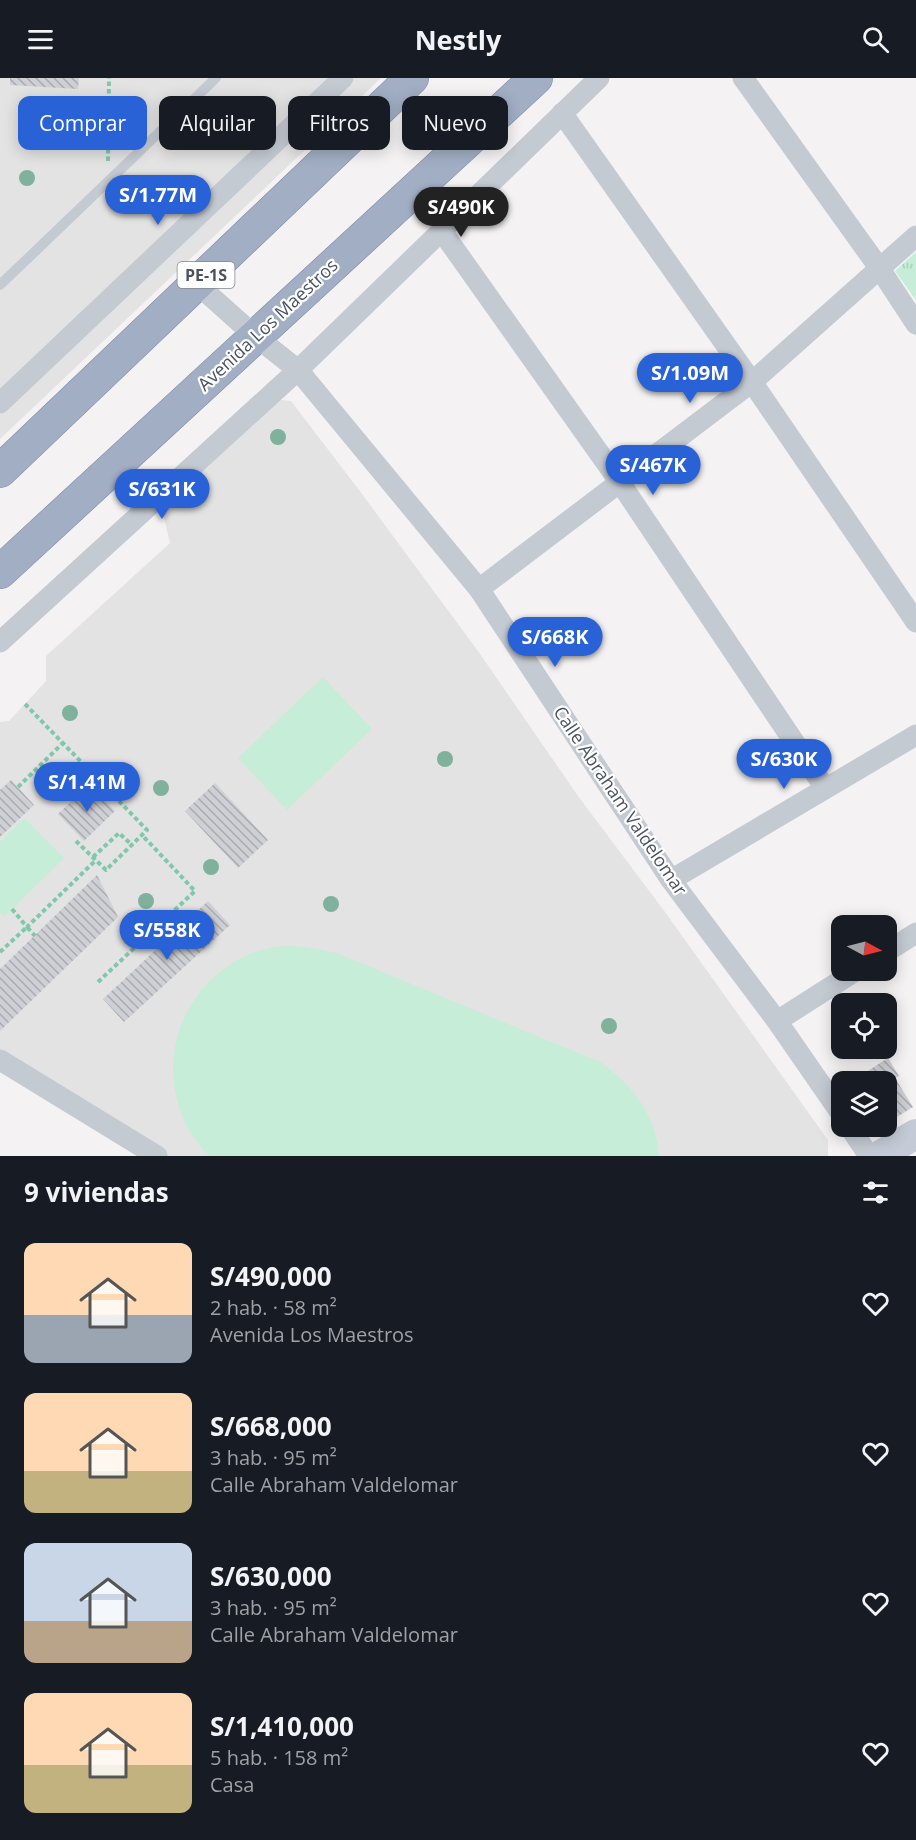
<!DOCTYPE html>
<html lang="es">
<head>
<meta charset="utf-8">
<style>
  :root { --surface:#171b24; --page:#242831; --text:#f1f3f6; --muted:#9ea1a6; --accent:#2962d7 }
  body { margin:0; font-family:"Open Sans",sans-serif; background:var(--page); color:var(--text); height:100vh; display:flex; flex-direction:column; font-size:22px; white-space:nowrap }
  * { box-sizing:border-box; margin:0 }
  p { font-size:20px; color:var(--muted) }
  .icon { flex:none; width:33px; height:33px; fill:none; stroke:currentColor; stroke-width:2; stroke-linecap:round; stroke-linejoin:round }
  .map { position:relative; height:1078px; overflow:hidden }
  .side { display:flex; flex-direction:column; background:var(--surface); flex:1 }
  .side>* { flex:none }
  .guide { position:absolute; left:18px; top:18px; width:600px; height:54px; display:flex; gap:12px }
  .needle { width:39px; rotate:97deg }
  .fabs { position:absolute; left:831px; top:837px; display:grid; gap:12px }
  .fabs a { display:grid; place-items:center; width:66px; height:66px; border-radius:12px; background:var(--surface); box-shadow:0 3px 15px #0003; font-size:30px }
  .price { position:absolute; translate:-50% -51px; padding:0 14px; border-radius:21px; background:var(--accent); color:#fff; font-size:20px; line-height:39px; filter:drop-shadow(0 2px 3px #0008) }
  .price::after { content:''; position:absolute; left:50%; top:36px; width:18px; height:14px; margin-left:-9px; background:inherit; clip-path:polygon(0 0,100% 0,50% 100%) }
  .price.active { background:#222; color:#fff }
  ul { padding:0; list-style:none }
  li { display:flex; align-items:center; gap:18px; height:150px; padding:0 24px }
  li span { display:grid; place-items:center; flex:none; width:168px; height:120px; border-radius:12px; color:#555 }
  li>.icon { margin-inline-start:auto }
  span .icon { width:72px; height:72px; fill:#fffc; stroke-width:1 }
  li b { font-size:26px }
  h2 { display:flex; justify-content:space-between; align-items:center; height:72px; padding:0 24px; font-size:26px }
  .chip { padding:0 21px; border-radius:12px; background:var(--surface); box-shadow:0 3px 15px #0003; font-size:21px; line-height:54px }
  .chip.active { background:var(--accent); color:#fff }
  header { display:flex; justify-content:space-between; align-items:center; height:78px; padding:0 24px; background:var(--surface); font-size:27px; font-weight:700 }
  .map>svg:first-child { display:block }
  .education { fill:#e4e3e3 }
  .grass { fill:url(#grass-tufts) }
  .garden { fill:#c5edd8 }
  .building { fill:url(#building-back-hatch) }
  .lines { fill:none; stroke-linecap:round; stroke-linejoin:round }
  .trunk-casing { stroke:#798aa7; stroke-width:34 }
  .path { stroke:#7fc8ac; stroke-width:4; stroke-dasharray:4.5 3; stroke-linecap:butt }
  .service { stroke:#c4cad2; stroke-width:10 }
  .minor { stroke:#c4cad2; stroke-width:21 }
  .secondary { stroke:#c4cbd6; stroke-width:30 }
  .trunk { stroke:#a1aec4; stroke-width:33 }
  .tree { fill:#7fb19d }
  .labels { text-anchor:middle; stroke-width:4.5; stroke-linejoin:round; paint-order:stroke }
  .shield { fill:#fff; stroke:#81878e; stroke-width:1.5 }
  .shield-label { font-size:16px; font-weight:bold; fill:#4b535e }
  .street-label { font-size:18px; fill:#4b535e; stroke:#fff }
</style>
</head>
<body>
<header><svg class="icon" aria-label="menu" viewBox="0 0 24 24"><path d="M4 6h16M4 12h16M4 18h16"/></svg>Nestly<svg class="icon" aria-label="search" viewBox="0 0 24 24"><circle cx="10" cy="10" r="6"/><path d="M15 15l6 6"/></svg></header>
<div class="map">
<svg width="916" height="1078" viewBox="0 0 916 1078">
  <defs>
    <pattern id="grass-tufts" width="24" height="20" patternUnits="userSpaceOnUse" patternTransform="scale(1.5)"><rect width="24" height="20" fill="#c5edd8"/><path d="M3 7l-1-3M5 7V3M7 7l1-3M15 17l-1-3M17 17v-4M19 17l1-3" fill="none" stroke="#abcdbc"/></pattern>
    <pattern id="building-back-hatch" width="6" height="6" patternUnits="userSpaceOnUse" patternTransform="scale(1.5)"><rect width="6" height="6" fill="#cfd0d5"/><path d="M-1 5l2 2M0 0l6 6M5-1l2 2" fill="none" stroke="#aaabb0"/></pattern>
  </defs>
  <rect width="100%" height="100%" fill="#f4f2f2"/>
  <!-- education -->
  <g class="education">
    <polygon points="0,0 381,0 0,361"/>
    <polygon points="271,321 291,323 359,412 478,573 578,718 665,834 828,1062 828,1078 160,1078 0,981 0,644 9,643 46,603 46,578 170,465 161,427"/>
  </g>
  <!-- grass -->
  <polygon class="grass" points="916,174 916,222 895,193"/>
  <!-- garden -->
  <g class="garden">
    <polygon points="323,599 372,651 287,732 238,680"/>
    <polygon points="24,740 64,780 4,839 0,835 0,764"/>
    <path d="M286,868C305,868 321,871 339,876L600,984C632,1006 656,1037 659,1078H210C196,1066 186,1049 180,1032C158,970 190,901 250,876C262,871 274,869 286,868Z"/>
  </g>
  <!-- building -->
  <g class="building">
    <polygon points="10,0 79,0 78,11 10,7"/>
    <polygon points="11,702 34,727 0,759 0,712"/>
    <polygon points="215,705 268,762 238,790 185,733"/>
    <polygon points="90,706 115,733 84,763 58,736"/>
    <polygon points="97,797 118,839 0,953 0,891"/>
    <polygon points="208,823 230,847 124,944 103,921"/>
    <polygon points="888,980 899,998 895,1000 913,1029 892,1042 886,1034 886,1004 867,1004 863,996"/>
  </g>
  <g class="lines">
    <!-- trunk casing -->
    <g class="trunk-casing">
      <g id="trunk">
        <polyline points="0,393 412,0"/>
        <polyline points="0,494 536,0"/>
      </g>
    </g>
    <!-- path -->
    <g class="path">
      <polyline points="108,83 109,0"/>
      <polyline points="25,626 147,752 106,792 76,763"/>
      <polyline points="18,709 63,665"/>
      <polyline points="93,779 119,755 132,767"/>
      <polyline points="12,831 27,849 96,782"/>
      <polyline points="0,874 27,849 35,858"/>
      <polyline points="98,904 195,813 142,757"/>
    </g>
    <!-- service -->
    <polyline class="service" points="0,207 216,0"/>
    <!-- minor -->
    <g class="minor">
      <polyline points="743,0 880,191 916,246"/>
      <polyline points="562,35 752,304 916,544"/>
      <polyline points="441,152 619,403 825,710"/>
      <polyline points="197,206 255,258 298,292 479,511 671,802 777,943 842,1037"/>
      <polyline points="0,325 343,0"/>
      <polyline points="479,511 752,304 916,158"/>
      <polyline points="0,564 298,292 599,0"/>
      <polyline points="671,802 916,657"/>
      <polyline points="886,874 916,855"/>
      <polyline points="777,943 857,892"/>
      <polyline points="0,982 157,1078"/>
      <polyline points="849,1048 869,1078"/>
    </g>
    <!-- secondary -->
    <polyline class="secondary" points="879,1078 916,1056"/>
    <!-- trunk -->
    <use href="#trunk" class="trunk"/>
  </g>
  <!-- trees -->
  <g class="tree">
    <circle cx="27" cy="100" r="8"/>
    <circle cx="278" cy="359" r="8"/>
    <circle cx="70" cy="635" r="8"/>
    <circle cx="445" cy="681" r="8"/>
    <circle cx="161" cy="710" r="8"/>
    <circle cx="211" cy="789" r="8"/>
    <circle cx="146" cy="823" r="8"/>
    <circle cx="331" cy="826" r="8"/>
    <circle cx="609" cy="948" r="8"/>
  </g>
  <g class="labels">
    <!-- shield labels -->
    <rect class="shield" x="177.5" y="184" width="57" height="26" rx="4.5"/>
    <g class="shield-label">
      <text x="206" y="203">PE-1S</text>
    </g>
    <!-- street labels -->
    <g class="street-label">
      <text transform="translate(268 247) rotate(-43)" y="6">Avenida Los Maestros</text>
      <text transform="translate(620 723) rotate(56)" y="6">Calle Abraham Valdelomar</text>
    </g>
  </g>
</svg>
<div class="fabs">
<a><svg class="needle" viewBox="-14 -14 28 28"><path d="M0-13l5 13h-10z" fill="#e53935"/><path d="M0 13l5-13h-10z" fill="#9ea1a6"/></svg></a>
<a><svg class="icon" aria-label="locate" viewBox="0 0 24 24"><circle cx="12" cy="12" r="6"/><path d="M12 2v4M12 18v4M2 12h4M18 12h4"/></svg></a>
<a><svg class="icon" aria-label="layers" viewBox="0 0 24 24"><path d="M12 4l9 5-9 5-9-5zM3 14l9 5 9-5"/></svg></a>
</div>
<b class="price" style="left:158px;top:148px">S/1.77M</b>
<b class="price active" style="left:461px;top:160px">S/490K</b>
<b class="price" style="left:690px;top:326px">S/1.09M</b>
<b class="price" style="left:653px;top:418px">S/467K</b>
<b class="price" style="left:162px;top:442px">S/631K</b>
<b class="price" style="left:555px;top:590px">S/668K</b>
<b class="price" style="left:784px;top:712px">S/630K</b>
<b class="price" style="left:87px;top:735px">S/1.41M</b>
<b class="price" style="left:167px;top:883px">S/558K</b>
<div class="guide">
<a class="chip active">Comprar</a>
<a class="chip">Alquilar</a>
<a class="chip">Filtros</a>
<a class="chip">Nuevo</a>
</div>
</div>
<section class="side">
<h2>9 viviendas<svg class="icon" aria-label="filters" viewBox="0 0 24 24"><path d="M4 7h16M4 17h16"/><circle cx="9" cy="7" r="2"/><circle cx="15" cy="17" r="2"/></svg></h2>
<ul>
<li><span style="background:linear-gradient(#ffd9b3 60%,#9aa5b1 0)"><svg class="icon" aria-label="home" viewBox="0 0 24 24"><path d="M3 11l9-7 9 7M6 9v11h12V9"/></svg></span><div><b>S/490,000</b><p>2 hab. · 58 m²</p><p>Avenida Los Maestros</p></div><svg class="icon" aria-label="heart" viewBox="0 0 24 24"><path d="M12 20l-8-8c-3-5 5-10 8-4 3-6 11-1 8 4z"/></svg></li>
<li><span style="background:linear-gradient(#ffd9b3 65%,#c2b280 0)"><svg class="icon" aria-label="home" viewBox="0 0 24 24"><path d="M3 11l9-7 9 7M6 9v11h12V9"/></svg></span><div><b>S/668,000</b><p>3 hab. · 95 m²</p><p>Calle Abraham Valdelomar</p></div><svg class="icon" aria-label="heart" viewBox="0 0 24 24"><path d="M12 20l-8-8c-3-5 5-10 8-4 3-6 11-1 8 4z"/></svg></li>
<li><span style="background:linear-gradient(#c9d6e8 65%,#b9a48a 0)"><svg class="icon" aria-label="home" viewBox="0 0 24 24"><path d="M3 11l9-7 9 7M6 9v11h12V9"/></svg></span><div><b>S/630,000</b><p>3 hab. · 95 m²</p><p>Calle Abraham Valdelomar</p></div><svg class="icon" aria-label="heart" viewBox="0 0 24 24"><path d="M12 20l-8-8c-3-5 5-10 8-4 3-6 11-1 8 4z"/></svg></li>
<li><span style="background:linear-gradient(#ffd9b3 60%,#c2b280 0)"><svg class="icon" aria-label="home" viewBox="0 0 24 24"><path d="M3 11l9-7 9 7M6 9v11h12V9"/></svg></span><div><b>S/1,410,000</b><p>5 hab. · 158 m²</p><p>Casa</p></div><svg class="icon" aria-label="heart" viewBox="0 0 24 24"><path d="M12 20l-8-8c-3-5 5-10 8-4 3-6 11-1 8 4z"/></svg></li>
</ul>
</section>
</body>
</html>
